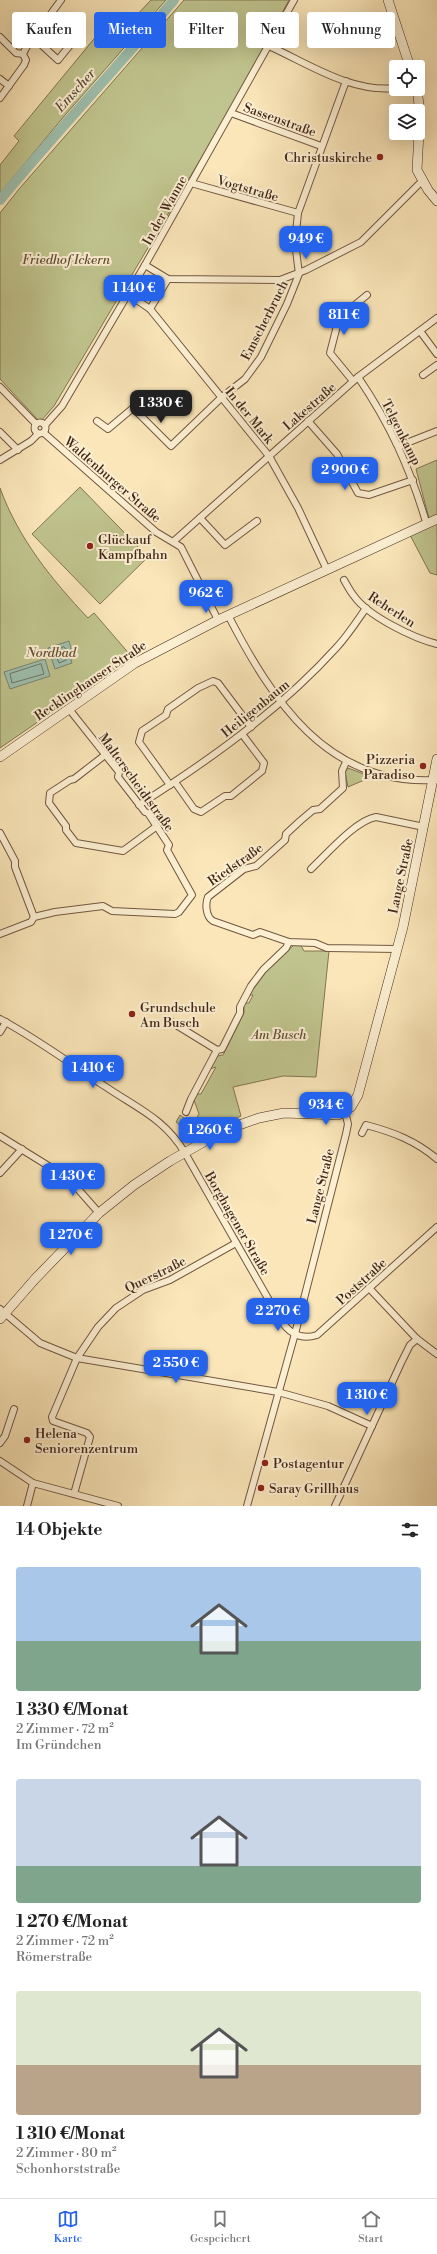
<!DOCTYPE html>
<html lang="de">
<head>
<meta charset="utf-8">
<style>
  :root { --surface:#fff; --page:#f2f2f2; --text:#222; --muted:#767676; --line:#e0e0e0; --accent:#2563eb }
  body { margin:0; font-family:"Libre Bodoni",serif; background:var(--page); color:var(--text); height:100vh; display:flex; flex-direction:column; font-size:15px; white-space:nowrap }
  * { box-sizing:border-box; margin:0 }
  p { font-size:13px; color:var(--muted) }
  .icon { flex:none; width:22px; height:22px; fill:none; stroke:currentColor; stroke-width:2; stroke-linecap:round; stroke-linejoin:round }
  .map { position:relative; height:1506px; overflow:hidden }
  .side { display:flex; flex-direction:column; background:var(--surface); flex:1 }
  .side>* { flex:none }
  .guide { position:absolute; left:12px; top:12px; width:413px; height:36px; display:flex; gap:8px }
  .controls { position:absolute; left:389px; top:60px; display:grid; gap:8px }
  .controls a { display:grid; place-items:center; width:36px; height:36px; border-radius:4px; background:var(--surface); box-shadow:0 4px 16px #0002; font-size:20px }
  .price { position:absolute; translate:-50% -34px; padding:0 9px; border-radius:8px; background:var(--accent); color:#fff; font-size:13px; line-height:26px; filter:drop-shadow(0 1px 2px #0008) }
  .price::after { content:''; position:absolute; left:50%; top:24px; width:12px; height:9px; margin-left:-6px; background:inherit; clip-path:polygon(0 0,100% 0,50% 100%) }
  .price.active { background:#222; color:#fff }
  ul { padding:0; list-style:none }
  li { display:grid; align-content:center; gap:8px; height:212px; padding:0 16px }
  li span { display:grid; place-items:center; height:124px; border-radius:4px; color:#555 }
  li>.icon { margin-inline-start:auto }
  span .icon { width:72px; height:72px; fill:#fffc; stroke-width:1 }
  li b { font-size:17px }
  h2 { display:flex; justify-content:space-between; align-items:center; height:48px; padding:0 16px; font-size:17px }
  .chip { padding:0 14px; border-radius:4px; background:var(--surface); box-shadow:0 4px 16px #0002; font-size:14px; line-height:36px }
  .chip.active { background:var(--accent); color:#fff }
  .dock { display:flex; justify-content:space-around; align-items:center; height:56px; border-top:1px solid var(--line); background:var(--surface); font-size:11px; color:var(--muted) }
  .dock a { display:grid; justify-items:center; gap:2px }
  .dock .active { color:var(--accent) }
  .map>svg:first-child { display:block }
  .green { fill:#c0c48e; stroke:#827652 }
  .water { fill:#9ec0af; stroke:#7a8372 }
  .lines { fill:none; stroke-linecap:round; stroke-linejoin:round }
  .shore { stroke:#707463; stroke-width:1 }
  .river { stroke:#9ec0af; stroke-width:10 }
  .street-casing { stroke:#715740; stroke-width:8 }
  .secondary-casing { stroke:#432717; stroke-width:10 }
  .street { stroke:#fcefd2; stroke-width:6 }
  .secondary { stroke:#fcefd2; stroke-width:9 }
  .poi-dot { fill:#8f2418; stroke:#fcefd2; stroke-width:1.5 }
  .labels { text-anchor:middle; stroke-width:4; stroke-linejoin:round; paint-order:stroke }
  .street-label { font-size:13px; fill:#432717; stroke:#fcefd2 }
  .poi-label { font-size:13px; fill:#432717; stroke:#fcefd2; text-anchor:start }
  .park-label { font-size:13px; font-style:italic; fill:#624e35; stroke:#fcefd2 }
  .water-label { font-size:14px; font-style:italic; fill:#5a4d3d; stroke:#fcefd2 }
</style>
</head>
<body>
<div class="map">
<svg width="437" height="1506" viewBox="0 0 437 1506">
  <rect width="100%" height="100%" fill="#fae6b9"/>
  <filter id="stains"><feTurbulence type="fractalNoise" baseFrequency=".005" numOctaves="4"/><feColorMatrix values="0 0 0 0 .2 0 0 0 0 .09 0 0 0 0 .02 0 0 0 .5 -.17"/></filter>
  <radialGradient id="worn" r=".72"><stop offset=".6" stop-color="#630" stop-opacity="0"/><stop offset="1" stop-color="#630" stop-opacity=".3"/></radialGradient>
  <!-- green -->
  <g class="green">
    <polygon points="151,0 166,0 66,114 0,193 0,165 19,141 14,136 107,23 117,36"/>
    <polygon points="184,0 289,0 231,108 54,406 40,422 0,379 0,213 19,189"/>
    <polygon points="437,460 437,575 430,573 410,535 431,526 416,469"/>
    <polygon points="80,487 148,557 100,604 32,534"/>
    <path d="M0,488C18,538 52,580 88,618L94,613L132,657L0,748Z"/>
    <polygon points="348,768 369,776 369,778 348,787 345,772"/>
    <polygon points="295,944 300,944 304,951 329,951 316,1077 283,1076 233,1087 241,1116 193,1139 189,1138 182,1127 176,1122 180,1115 188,1121 196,1119 199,1114 194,1100 197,1094 201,1094 216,1067 210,1069 217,1056 223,1055 244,1013 244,1003 249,1003 253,995 249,995 266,971"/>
  </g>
  <!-- water -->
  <g class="water">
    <polygon points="69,641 72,652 69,653 72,663 55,669 48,648"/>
    <polygon points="45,659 50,676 10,689 4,672"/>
  </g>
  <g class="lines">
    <!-- shore -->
    <g class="shore">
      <polygon points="64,647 66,649 66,660 59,663 54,651"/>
      <polygon points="41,664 44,674 12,683 10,674"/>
    </g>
    <!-- river -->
    <path class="river" d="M0,200C56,132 117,68 174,0"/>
    <!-- street casing -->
    <g class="street-casing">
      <g id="street">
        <polyline points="0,37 16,53 23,54"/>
        <polyline points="34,38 58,60 75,39 50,16"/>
        <path d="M269,46C309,64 351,93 396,88"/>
        <polyline points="0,79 9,86"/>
        <polyline points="0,98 24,65 26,60 23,54 26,48 61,0"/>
        <polyline points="231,113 321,146"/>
        <polyline points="191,183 298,213"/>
        <polyline points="145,265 168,279 280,280 306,270 361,242 422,181"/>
        <polyline points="128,294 150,309 269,456 298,508 327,570"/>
        <polyline points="150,309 168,279"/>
        <polyline points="420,331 437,354"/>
        <polyline points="423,375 437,365"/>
        <path d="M358,377C390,424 410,468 426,522"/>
        <polyline points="353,381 330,353 339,318 367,295"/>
        <polyline points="0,387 36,424"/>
        <polyline points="97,421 108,429 133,408 171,446 222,397 245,379 261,357 287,304 299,274 295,242 298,213 346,81"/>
        <polyline points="308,421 337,454 358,493 369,495 413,480"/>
        <circle cx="40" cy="428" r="5.5"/>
        <polyline points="45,425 62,406 145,265 294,0"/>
        <polyline points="0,432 18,450"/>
        <polyline points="44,433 156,532 181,547 218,620"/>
        <polyline points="399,446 437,431"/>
        <polyline points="0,460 31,441 38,434"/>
        <polyline points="200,518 225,545 257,521"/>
        <polyline points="174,541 358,377 437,318"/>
        <path d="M344,580C347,585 350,591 354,596C368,616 413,638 437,644"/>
        <path d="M228,615C272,700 327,786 435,780"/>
        <polyline points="105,755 74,779 70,780 50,793 49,803 66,826 66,830 76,843 123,851 157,826"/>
        <path d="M346,762L342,771L343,788L320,809L313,810L300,821L286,834L285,840L256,866L244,869L208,897C205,904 206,917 213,921L253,935L260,932L289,942L315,943L327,948L397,949"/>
        <polyline points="175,782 194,809 201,812 225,796 231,796 262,771 264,763 242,734"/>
        <polyline points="170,785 139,742 142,731 166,715 168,709 198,688 213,681 218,683 251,727"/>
        <path d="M139,805C211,759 280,710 337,647C348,635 357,621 366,608"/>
        <polyline points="0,833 15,861 15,867 34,917"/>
        <path d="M311,869C326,855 356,820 376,817L424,827"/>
        <polyline points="0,934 31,922 34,917 55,912 103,906 112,911 175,914 179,912 192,895 167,850 169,845 148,813 145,812 118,777 119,772 69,709"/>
        <path d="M0,1019C37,1039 71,1064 106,1087C137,1108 165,1119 185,1153L278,1316C287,1331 298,1341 317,1335L437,1227"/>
        <polyline points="168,1020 217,1050"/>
        <polyline points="0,1032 6,1022"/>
        <polyline points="186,1112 191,1099 217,1050 222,1049 240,1013 240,1007 251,986 263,970 286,948 289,942"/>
        <path d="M362,1133L366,1125C393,1132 416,1141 437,1159"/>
        <polyline points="0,1136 55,1170 78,1189 99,1213"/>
        <polyline points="0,1173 22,1149"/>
        <polyline points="369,1288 417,1339 437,1354"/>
        <polyline points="0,1309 40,1343 77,1358 278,1392 328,1406 372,1426"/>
        <polyline points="0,1443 5,1436 14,1409"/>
        <polyline points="0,1461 33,1483 118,1506"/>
        <polyline points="74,1494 90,1437 87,1433 53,1421 52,1417 77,1358 98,1327 116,1308 143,1290 170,1280 236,1243"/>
        <polyline points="27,1506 33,1483"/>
        <polyline points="247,1506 296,1330 346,1134 348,1124 345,1112"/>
        <polyline points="335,1506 401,1363 410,1345 417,1339"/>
      </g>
    </g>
    <!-- secondary casing -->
    <g class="secondary-casing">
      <g id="secondary">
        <polyline points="388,0 410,67"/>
        <polyline points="417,89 420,113 417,170 428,190 437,201"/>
        <polyline points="0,757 135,663 218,620 437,519"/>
        <polyline points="0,1319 35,1279 99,1213 134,1185 170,1161 225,1130 259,1118 284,1113 338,1115 351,1107 358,1095 403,927 437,759"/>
      </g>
    </g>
    <!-- street -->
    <use href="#street" class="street"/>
    <!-- secondary -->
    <use href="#secondary" class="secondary"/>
  </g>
  <!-- markers -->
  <g class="poi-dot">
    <circle cx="380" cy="157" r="4"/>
    <circle cx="90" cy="546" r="4"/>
    <circle cx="423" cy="766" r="4"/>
    <circle cx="132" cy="1014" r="4"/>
    <circle cx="27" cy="1440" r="4"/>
    <circle cx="265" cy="1463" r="4"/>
    <circle cx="261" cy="1488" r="4"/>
  </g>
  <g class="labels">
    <!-- street labels -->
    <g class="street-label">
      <text transform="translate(280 119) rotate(20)" y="5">Sassenstraße</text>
      <text transform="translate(248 188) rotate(16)" y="5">Vogtstraße</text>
      <text transform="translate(164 210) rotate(-61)" y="5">In der Wanne</text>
      <text transform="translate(264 320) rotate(-63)" y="5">Emscherbruch</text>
      <text transform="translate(309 406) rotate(-41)" y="5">Lakestraße</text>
      <text transform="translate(250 415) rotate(51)" y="5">In der Mark</text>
      <text transform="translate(402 432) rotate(63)" y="5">Telgenkamp</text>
      <text transform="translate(113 479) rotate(41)" y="5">Waldenburger Straße</text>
      <text transform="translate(392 609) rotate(33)" y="5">Reherlen</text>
      <text transform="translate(90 680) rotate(-34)" y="5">Recklinghauser Straße</text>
      <text transform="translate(255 708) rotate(-39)" y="5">Heiligenbaum</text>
      <text transform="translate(137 782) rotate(54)" y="5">Malterscheidtstraße</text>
      <text transform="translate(235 864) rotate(-35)" y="5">Riedstraße</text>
      <text transform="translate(400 876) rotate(-78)" y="5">Lange Straße</text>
      <text transform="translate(320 1186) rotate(-76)" y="5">Lange Straße</text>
      <text transform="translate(238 1223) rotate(60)" y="5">Borghagener Straße</text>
      <text transform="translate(155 1274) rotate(-26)" y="5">Querstraße</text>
      <text transform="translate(361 1281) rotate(-42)" y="5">Poststraße</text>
    </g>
    <!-- poi labels -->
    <g class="poi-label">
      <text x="372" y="162" text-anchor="end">Christuskirche</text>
      <text x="98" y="544">Glückauf<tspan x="98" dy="15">Kampfbahn</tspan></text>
      <text x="415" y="764" text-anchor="end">Pizzeria<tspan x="415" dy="15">Paradiso</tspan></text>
      <text x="140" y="1012">Grundschule<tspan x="140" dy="15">Am Busch</tspan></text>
      <text x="35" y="1438">Helena<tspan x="35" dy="15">Seniorenzentrum</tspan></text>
      <text x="273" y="1468">Postagentur</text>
      <text x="269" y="1493">Saray Grillhaus</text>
    </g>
    <!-- park labels -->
    <g class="park-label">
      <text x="66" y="264">Friedhof Ickern</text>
      <text x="51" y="657">Nordbad</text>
      <text x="279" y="1039">Am Busch</text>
    </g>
    <!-- water labels -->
    <g class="water-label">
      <text transform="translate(75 90) rotate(-48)" y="5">Emscher</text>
    </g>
  </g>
  <rect width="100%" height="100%" filter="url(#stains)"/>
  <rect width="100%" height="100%" fill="url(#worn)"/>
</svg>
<div class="controls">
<a><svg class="icon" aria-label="locate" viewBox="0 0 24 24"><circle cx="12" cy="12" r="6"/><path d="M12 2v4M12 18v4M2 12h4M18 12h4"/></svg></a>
<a><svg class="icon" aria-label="layers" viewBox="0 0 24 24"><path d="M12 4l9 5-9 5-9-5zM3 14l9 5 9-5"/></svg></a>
</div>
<b class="price" style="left:306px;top:260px">949 €</b>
<b class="price" style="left:134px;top:309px">1 140 €</b>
<b class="price" style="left:344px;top:336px">811 €</b>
<b class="price active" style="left:161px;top:424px">1 330 €</b>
<b class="price" style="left:345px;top:491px">2 900 €</b>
<b class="price" style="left:206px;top:614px">962 €</b>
<b class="price" style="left:93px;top:1089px">1 410 €</b>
<b class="price" style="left:326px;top:1126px">934 €</b>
<b class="price" style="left:210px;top:1151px">1 260 €</b>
<b class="price" style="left:73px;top:1197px">1 430 €</b>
<b class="price" style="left:71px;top:1256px">1 270 €</b>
<b class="price" style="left:278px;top:1332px">2 270 €</b>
<b class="price" style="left:176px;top:1384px">2 550 €</b>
<b class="price" style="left:367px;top:1416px">1 310 €</b>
<div class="guide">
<a class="chip">Kaufen</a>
<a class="chip active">Mieten</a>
<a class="chip">Filter</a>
<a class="chip">Neu</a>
<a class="chip">Wohnung</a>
</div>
</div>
<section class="side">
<h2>14 Objekte<svg class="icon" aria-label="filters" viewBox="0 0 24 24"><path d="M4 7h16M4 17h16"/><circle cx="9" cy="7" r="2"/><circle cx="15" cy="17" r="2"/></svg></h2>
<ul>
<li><span style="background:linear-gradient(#a9c7e8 60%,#7fa58c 0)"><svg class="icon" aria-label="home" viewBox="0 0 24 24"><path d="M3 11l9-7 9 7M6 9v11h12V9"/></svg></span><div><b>1 330 €/Monat</b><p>2 Zimmer · 72 m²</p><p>Im Gründchen</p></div></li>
<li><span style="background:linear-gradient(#c9d6e8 70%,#7fa58c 0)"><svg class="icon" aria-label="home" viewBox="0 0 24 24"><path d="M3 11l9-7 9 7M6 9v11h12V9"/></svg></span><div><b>1 270 €/Monat</b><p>2 Zimmer · 72 m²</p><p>Römerstraße</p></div></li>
<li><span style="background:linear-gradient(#dfe7d0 60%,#b9a48a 0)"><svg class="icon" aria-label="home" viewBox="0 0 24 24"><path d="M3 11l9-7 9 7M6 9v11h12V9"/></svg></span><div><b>1 310 €/Monat</b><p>2 Zimmer · 80 m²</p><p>Schonhorststraße</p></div></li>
</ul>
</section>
<nav class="dock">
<a class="active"><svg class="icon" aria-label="map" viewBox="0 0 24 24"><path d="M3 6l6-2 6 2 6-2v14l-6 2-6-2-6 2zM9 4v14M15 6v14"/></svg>Karte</a>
<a><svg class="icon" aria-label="saved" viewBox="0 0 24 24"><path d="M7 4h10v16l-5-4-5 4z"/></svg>Gespeichert</a>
<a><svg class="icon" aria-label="home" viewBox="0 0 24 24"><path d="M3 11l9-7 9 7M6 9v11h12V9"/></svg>Start</a>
</nav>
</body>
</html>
